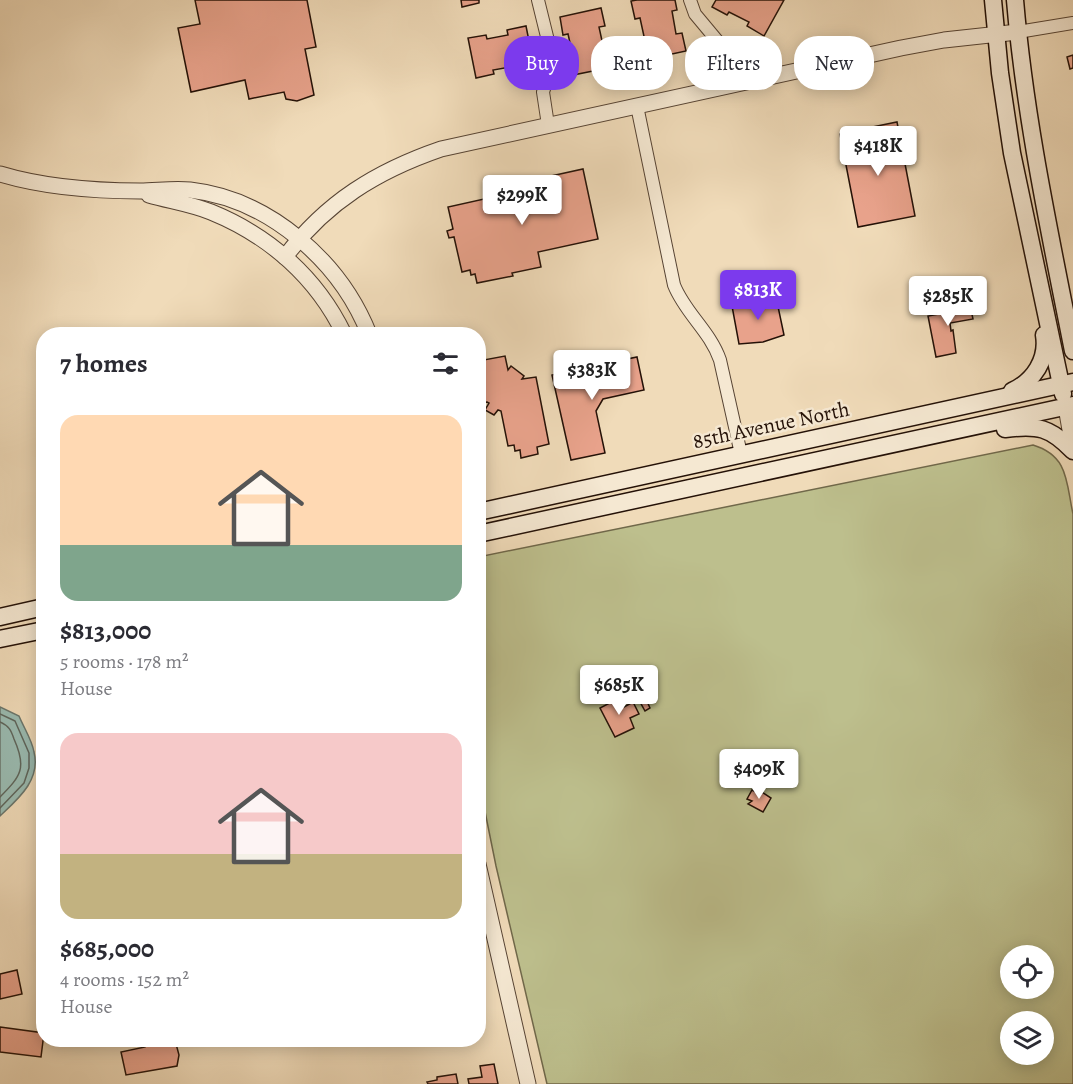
<!DOCTYPE html>
<html lang="en">
<head>
<meta charset="utf-8">
<style>
  :root { --surface:#fff; --page:#f2f2f3; --text:#2b2b33; --muted:#7c7c81; --accent:#7c3aed }
  body { margin:0; font-family:Alegreya,serif; background:var(--page); color:var(--text); height:100vh; display:flex; flex-direction:column; font-size:22px; white-space:nowrap }
  * { box-sizing:border-box; margin:0 }
  p { font-size:20px; color:var(--muted) }
  .icon { flex:none; width:33px; height:33px; fill:none; stroke:currentColor; stroke-width:2; stroke-linecap:round; stroke-linejoin:round }
  .map { position:relative; flex:1; overflow:hidden }
  .drawer { position:absolute; left:36px; top:327px; width:450px; height:720px; display:flex; flex-direction:column; background:var(--surface); border-radius:24px; box-shadow:0 3px 15px #0003 }
  .drawer>* { flex:none }
  .guide { position:absolute; left:504px; top:36px; width:478px; height:54px; display:flex; gap:12px }
  .controls { position:absolute; left:1000px; top:945px; display:grid; gap:12px }
  .controls a { display:grid; place-items:center; width:54px; height:54px; border-radius:50%; background:var(--surface); box-shadow:0 3px 15px #0003; font-size:30px }
  .price { position:absolute; translate:-50% -51px; padding:0 14px; border-radius:6px; background:#fff; color:#222; font-size:20px; line-height:39px; filter:drop-shadow(0 2px 3px #0008) }
  .price::after { content:''; position:absolute; left:50%; top:36px; width:18px; height:14px; margin-left:-9px; background:inherit; clip-path:polygon(0 0,100% 0,50% 100%) }
  .price.current { background:var(--accent); color:#fff }
  ul { padding:0; list-style:none }
  li { display:grid; align-content:center; gap:12px; height:318px; padding:0 24px }
  li span { display:grid; place-items:center; height:186px; border-radius:18px; color:#555 }
  li>.icon { margin-inline-start:auto }
  span .icon { width:108px; height:108px; fill:#fffc; stroke-width:1 }
  li b { font-size:26px }
  h2 { display:flex; justify-content:space-between; align-items:center; height:72px; padding:0 24px; font-size:26px }
  .tag { padding:0 21px; border-radius:24px; background:var(--surface); box-shadow:0 3px 15px #0003; font-size:21px; line-height:54px }
  .tag.current { background:var(--accent); color:#fff }
  .map>svg:first-child { display:block }
  .green { fill:#bdbf8d; stroke:#70684a; stroke-width:1.5; fill-rule:evenodd }
  .water { fill:#9abbb1; stroke:#6b776d; stroke-width:1.5 }
  .lines { fill:none; stroke-linecap:round; stroke-linejoin:round }
  .shore { stroke:#5f665c; stroke-width:1.5 }
  .building { fill:#e8a28b; stroke:#241107; stroke-width:1.5 }
  .minor-casing { stroke:#574434; stroke-width:14 }
  .tertiary-casing { stroke:#574434; stroke-width:17 }
  .secondary-casing { stroke:#241107; stroke-width:19 }
  .minor { stroke:#f5e8d2; stroke-width:12 }
  .tertiary { stroke:#f5e8d2; stroke-width:15 }
  .secondary { stroke:#f5e8d2; stroke-width:16 }
  .labels { text-anchor:middle; stroke-width:5; stroke-linejoin:round; paint-order:stroke }
  .street-label { font-size:21px; fill:#241107; stroke:#f5e8d2 }
</style>
</head>
<body>
<div class="map">
<svg width="1073" height="1084" viewBox="0 0 1073 1084">
  <rect width="100%" height="100%" fill="#f0dbb9"/>
  <filter id="stains"><feTurbulence type="fractalNoise" baseFrequency=".00333" numOctaves="4"/><feColorMatrix values="0 0 0 0 .2 0 0 0 0 .09 0 0 0 0 .02 0 0 0 .5 -.17"/></filter>
  <radialGradient id="worn" r=".72"><stop offset=".6" stop-color="#630" stop-opacity="0"/><stop offset="1" stop-color="#630" stop-opacity=".3"/></radialGradient>
  <!-- green -->
  <path class="green" d="M1033,445C1069,456 1066,482 1073,514V1084H547L496,866L479,782L478,557ZM1011,956H1044V988H1011ZM1011,1022H1044V1054H1011Z"/>
  <!-- water -->
  <path class="water" d="M0,707L19,716C24,728 32,740 34,752C41,780 18,799 0,816Z"/>
  <g class="lines">
    <!-- shore -->
    <g class="shore">
      <polyline points="0,714 15,721 29,753 29,768 24,783 0,808"/>
      <path d="M0,722C9,726 11,730 14,739C27,768 21,776 0,797"/>
    </g>
  </g>
  <!-- building -->
  <g class="building">
    <polygon points="195,0 307,0 316,47 305,49 314,95 297,101 286,99 284,92 249,99 245,80 191,92 178,28 200,24"/>
    <polygon points="461,0 479,0 479,3 462,7"/>
    <polygon points="637,0 675,0 677,10 672,11 676,34 682,33 686,51 644,60 640,42 645,41 640,18 635,19 631,1"/>
    <polygon points="716,0 784,0 764,36 747,26 749,22 729,12 727,15 712,7"/>
    <polygon points="601,8 605,26 599,27 604,50 610,49 613,67 573,75 570,57 573,56 568,34 563,35 560,17"/>
    <polygon points="526,26 534,66 516,70 515,66 493,70 494,74 476,78 468,38 486,35 487,39 508,35 507,30"/>
    <polygon points="1073,55 1073,68 1070,69 1067,57"/>
    <polygon points="897,122 915,216 858,227 840,134 853,132 856,149 861,148 859,141 874,138 872,127"/>
    <polygon points="583,169 598,239 538,252 541,267 512,273 513,276 477,283 475,274 471,275 470,270 462,272 454,237 449,238 447,231 453,229 448,207 520,191 519,183"/>
    <polygon points="776,297 784,335 763,342 739,344 732,306"/>
    <polygon points="969,301 973,319 950,323 951,331 953,330 956,353 936,357 928,316 945,313 943,306"/>
    <polygon points="505,356 508,370 511,366 524,376 522,379 536,377 549,444 537,447 538,454 521,458 520,450 515,451 514,445 508,446 501,411 498,410 494,415 485,410 489,403 487,402 478,403 478,361"/>
    <polygon points="637,357 644,390 603,399 596,411 605,453 571,460 552,375"/>
    <polygon points="645,697 650,708 645,711 639,700"/>
    <polygon points="619,698 624,707 633,702 639,714 630,718 634,728 615,737 600,708"/>
    <polygon points="757,789 771,798 763,812 748,804 752,801 747,799 752,790 756,792"/>
    <polygon points="17,970 22,994 0,999 0,974"/>
    <polygon points="0,1027 44,1033 41,1057 0,1052"/>
    <polygon points="144,1040 175,1040 179,1055 177,1066 126,1075 121,1052 145,1047"/>
    <polygon points="494,1064 498,1084 469,1084 468,1079 482,1077 480,1066"/>
    <polygon points="456,1074 458,1084 428,1084 427,1082 437,1080 437,1077"/>
  </g>
  <g class="lines">
    <!-- minor casing -->
    <g class="minor-casing">
      <g id="minor">
        <polyline points="538,0 553,61 543,92 548,125"/>
        <polyline points="690,0 695,14 720,44 732,85"/>
        <polyline points="1018,32 1073,23"/>
        <path d="M637,106L674,285C685,313 710,331 720,360L741,454"/>
      </g>
    </g>
    <!-- tertiary casing -->
    <g class="tertiary-casing">
      <g id="tertiary">
        <path d="M0,174C43,187 95,191 140,191C156,191 174,188 190,190C269,199 340,261 369,334"/>
        <path d="M149,195C170,201 191,204 211,212C270,236 317,278 344,334"/>
        <path d="M285,257C326,202 377,171 441,149L901,48L944,40L1018,32"/>
        <polyline points="1066,407 1073,447"/>
        <polyline points="478,864 528,1084"/>
      </g>
    </g>
    <!-- secondary casing -->
    <g class="secondary-casing">
      <g id="secondary">
        <polyline points="993,0 1000,73 1012,153 1063,394"/>
        <path d="M1015,0C1025,119 1050,234 1073,351"/>
        <path d="M1012,391C1034,381 1048,359 1044,335"/>
        <path d="M1005,429C1038,425 1050,427 1073,451"/>
        <polyline points="478,512 1073,382"/>
        <polyline points="478,534 1073,405"/>
        <polyline points="0,617 44,607"/>
        <polyline points="0,639 44,630"/>
      </g>
    </g>
    <!-- minor -->
    <use href="#minor" class="minor"/>
    <!-- tertiary -->
    <use href="#tertiary" class="tertiary"/>
    <!-- secondary -->
    <use href="#secondary" class="secondary"/>
  </g>
  <g class="labels">
    <!-- street labels -->
    <g class="street-label">
      <text transform="translate(771 425) rotate(-12)" y="7">85th Avenue North</text>
    </g>
  </g>
  <rect width="100%" height="100%" filter="url(#stains)"/>
  <rect width="100%" height="100%" fill="url(#worn)"/>
</svg>
<div class="controls">
<a><svg class="icon" aria-label="locate" viewBox="0 0 24 24"><circle cx="12" cy="12" r="6"/><path d="M12 2v4M12 18v4M2 12h4M18 12h4"/></svg></a>
<a><svg class="icon" aria-label="layers" viewBox="0 0 24 24"><path d="M12 4l9 5-9 5-9-5zM3 14l9 5 9-5"/></svg></a>
</div>
<b class="price" style="left:878px;top:177px">$418K</b>
<b class="price" style="left:522px;top:226px">$299K</b>
<b class="price current" style="left:758px;top:321px">$813K</b>
<b class="price" style="left:948px;top:327px">$285K</b>
<b class="price" style="left:592px;top:401px">$383K</b>
<b class="price" style="left:619px;top:716px">$685K</b>
<b class="price" style="left:759px;top:800px">$409K</b>
<div class="guide">
<a class="tag current">Buy</a>
<a class="tag">Rent</a>
<a class="tag">Filters</a>
<a class="tag">New</a>
</div>
<section class="drawer">
<h2>7 homes<svg class="icon" aria-label="filters" viewBox="0 0 24 24"><path d="M4 7h16M4 17h16"/><circle cx="9" cy="7" r="2"/><circle cx="15" cy="17" r="2"/></svg></h2>
<ul>
<li><span style="background:linear-gradient(#ffd9b3 70%,#7fa58c 0)"><svg class="icon" aria-label="home" viewBox="0 0 24 24"><path d="M3 11l9-7 9 7M6 9v11h12V9"/></svg></span><div><b>$813,000</b><p>5 rooms · 178 m²</p><p>House</p></div></li>
<li><span style="background:linear-gradient(#f6c9c9 65%,#c2b280 0)"><svg class="icon" aria-label="home" viewBox="0 0 24 24"><path d="M3 11l9-7 9 7M6 9v11h12V9"/></svg></span><div><b>$685,000</b><p>4 rooms · 152 m²</p><p>House</p></div></li>
</ul>
</section>
</div>
</body>
</html>
